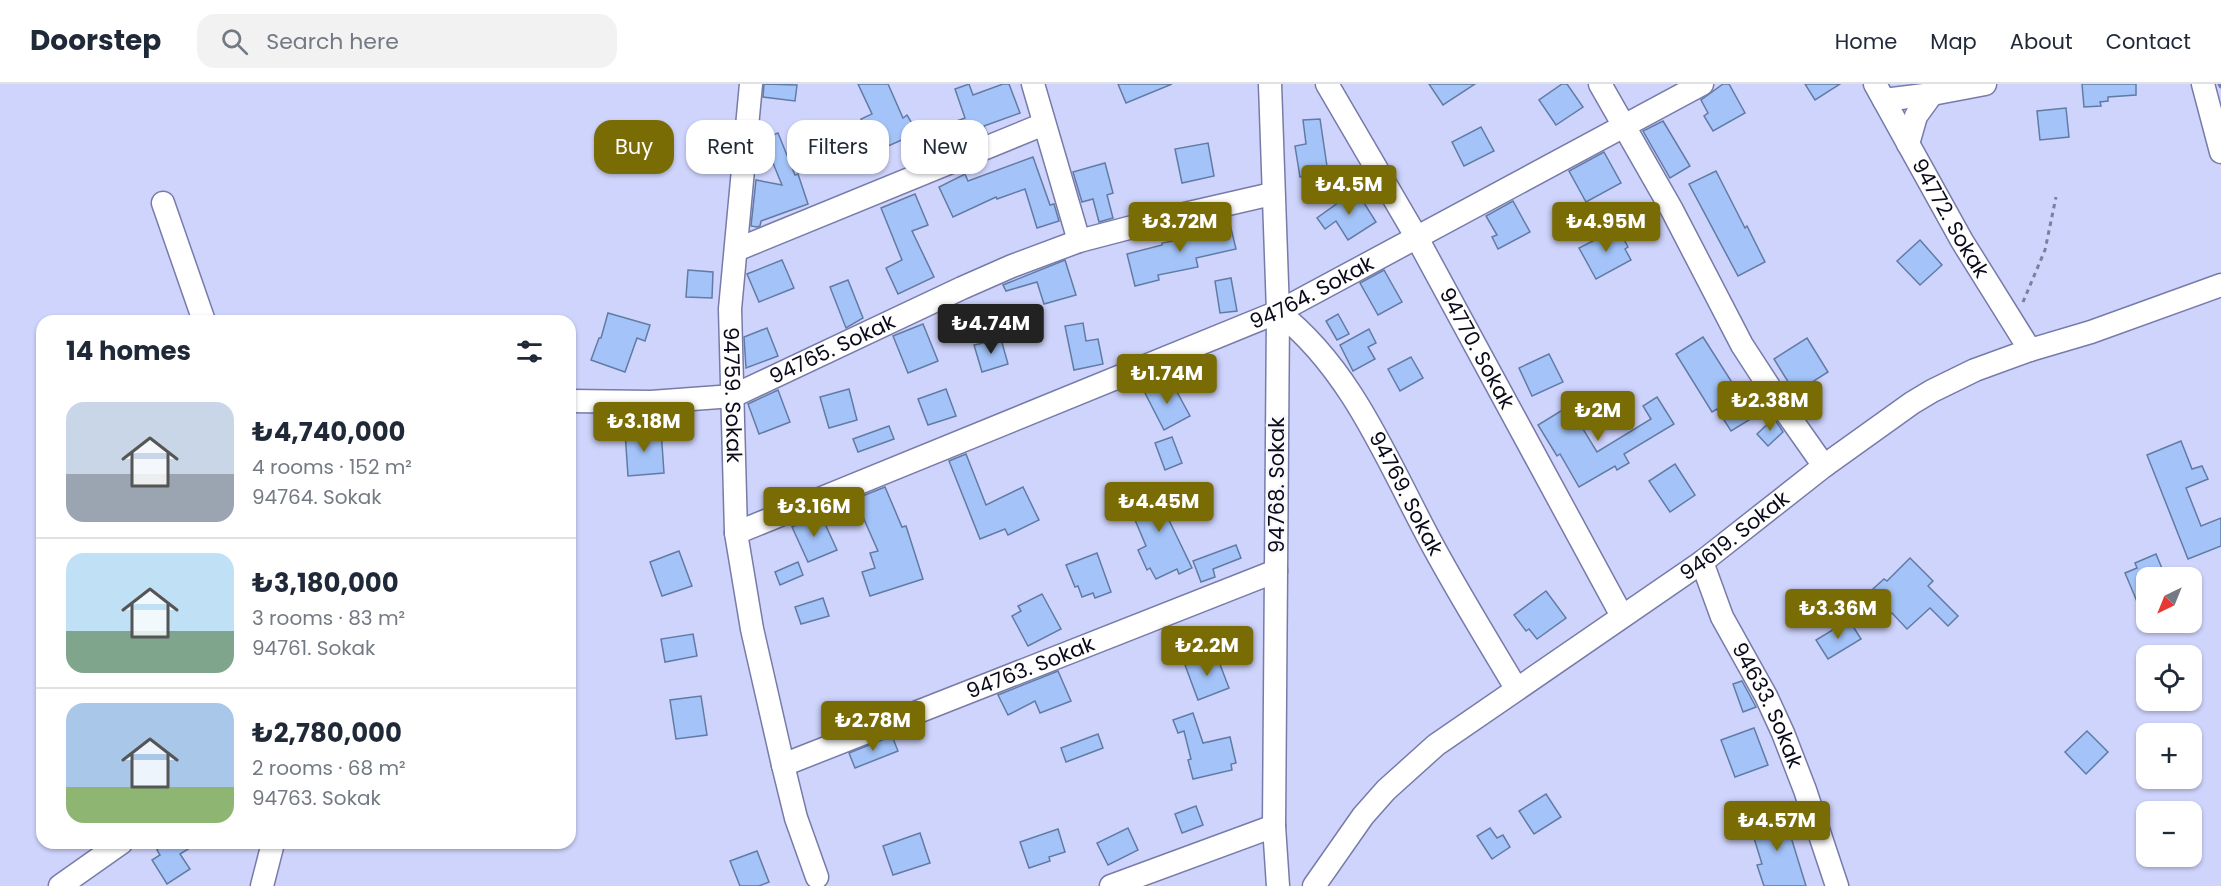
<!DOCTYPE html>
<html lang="en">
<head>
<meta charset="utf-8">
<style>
  :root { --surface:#fff; --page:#f2f2f3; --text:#1f2937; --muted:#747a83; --line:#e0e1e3; --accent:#7a6c05 }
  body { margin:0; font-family:Poppins,sans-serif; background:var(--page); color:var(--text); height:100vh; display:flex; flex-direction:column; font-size:22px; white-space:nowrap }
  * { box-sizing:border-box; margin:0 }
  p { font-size:20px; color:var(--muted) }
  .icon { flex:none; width:33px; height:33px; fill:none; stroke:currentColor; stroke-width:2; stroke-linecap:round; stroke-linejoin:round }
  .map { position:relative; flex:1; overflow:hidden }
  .details { position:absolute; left:36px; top:231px; width:540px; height:534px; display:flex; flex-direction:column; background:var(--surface); border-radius:18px; box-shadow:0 2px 4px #0004 }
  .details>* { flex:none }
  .top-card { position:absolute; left:594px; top:36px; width:570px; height:54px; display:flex; gap:12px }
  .needle { width:39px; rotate:223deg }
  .tools { position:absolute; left:2136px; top:483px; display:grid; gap:12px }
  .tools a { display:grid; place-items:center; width:66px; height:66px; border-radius:12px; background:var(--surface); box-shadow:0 2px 4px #0004; font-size:30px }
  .price { position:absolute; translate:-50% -51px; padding:0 14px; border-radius:6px; background:var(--accent); color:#fff; font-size:20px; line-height:39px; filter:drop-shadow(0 2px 3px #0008) }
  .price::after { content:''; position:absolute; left:50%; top:36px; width:18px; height:14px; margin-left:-9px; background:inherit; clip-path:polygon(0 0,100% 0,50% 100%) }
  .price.selected { background:#222; color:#fff }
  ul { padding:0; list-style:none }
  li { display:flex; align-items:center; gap:18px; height:150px; padding:0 30px }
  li+li { border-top:2px solid var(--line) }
  li span { display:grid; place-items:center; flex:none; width:168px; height:120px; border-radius:18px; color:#555 }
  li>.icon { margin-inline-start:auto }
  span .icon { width:72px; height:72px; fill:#fffc; stroke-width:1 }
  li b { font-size:26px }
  h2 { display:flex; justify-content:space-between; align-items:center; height:72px; padding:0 30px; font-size:26px }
  .tag { padding:0 21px; border-radius:18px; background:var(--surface); box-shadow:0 2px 4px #0004; font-size:21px; line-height:54px }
  .tag.selected { background:var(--accent); color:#fff }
  header { display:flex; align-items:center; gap:36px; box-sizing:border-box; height:84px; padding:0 30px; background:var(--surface); border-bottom:2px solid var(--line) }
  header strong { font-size:28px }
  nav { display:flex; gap:33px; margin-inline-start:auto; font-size:21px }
  .search { width:420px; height:54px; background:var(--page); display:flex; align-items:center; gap:15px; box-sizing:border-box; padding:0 21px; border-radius:18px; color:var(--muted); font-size:22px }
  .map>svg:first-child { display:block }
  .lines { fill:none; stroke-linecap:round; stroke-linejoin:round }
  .stream { stroke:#787cb4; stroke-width:5 }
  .building { fill:#a4c4f9; stroke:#627ba4; stroke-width:1.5 }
  .minor-casing { stroke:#777ba9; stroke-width:25 }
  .path { stroke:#7c7f9d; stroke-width:3; stroke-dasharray:4.5 4.5; stroke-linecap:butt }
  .minor { stroke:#fff; stroke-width:22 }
  .labels { text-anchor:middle; stroke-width:4.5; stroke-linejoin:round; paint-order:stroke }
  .street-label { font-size:21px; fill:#09091a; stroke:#f7f8fd }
</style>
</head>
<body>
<header>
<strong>Doorstep</strong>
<div class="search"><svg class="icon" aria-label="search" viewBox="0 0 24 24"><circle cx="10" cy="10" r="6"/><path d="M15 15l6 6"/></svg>Search here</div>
<nav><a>Home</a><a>Map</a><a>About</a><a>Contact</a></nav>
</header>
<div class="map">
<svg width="2221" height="802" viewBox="0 0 2221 802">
  <rect width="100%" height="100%" fill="#cfd4fc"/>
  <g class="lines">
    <!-- stream -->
    <polyline class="stream" points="2220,0 2221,2"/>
  </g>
  <!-- building -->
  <g class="building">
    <polygon points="764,0 797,1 795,17 763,13"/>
    <polygon points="858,0 888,0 903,34 907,31 918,49 888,62 878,46 867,47 861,35 872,30"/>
    <polygon points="969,0 973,11 1003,0 1009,0 1020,29 984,42 987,49 962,58 954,38 965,34 955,5"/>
    <polygon points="1118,0 1172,0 1126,19"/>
    <polygon points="1429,0 1475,0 1443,21"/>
    <polygon points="1562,0 1567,0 1583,23 1556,41 1539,16"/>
    <polygon points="1723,0 1729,0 1745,29 1713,47 1704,32 1708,29 1701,16"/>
    <polygon points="1805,0 1840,0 1815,16"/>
    <polygon points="2082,0 2136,0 2136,11 2108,13 2108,17 2100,18 2101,22 2084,23"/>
    <polygon points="2066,24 2069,53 2040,56 2037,27"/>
    <polygon points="1320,35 1328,89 1300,93 1295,62 1306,60 1303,36"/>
    <polygon points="1663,37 1690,82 1670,94 1643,47"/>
    <polygon points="1481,43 1494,67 1464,82 1452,58"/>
    <polygon points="778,49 795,91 798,90 808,120 761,137 760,142 757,143 751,142 756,96 782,101 763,55"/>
    <polygon points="1208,59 1214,92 1182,99 1175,65"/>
    <polygon points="1604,68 1621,99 1586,118 1569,87"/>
    <polygon points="1033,73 1050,121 1054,120 1059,137 1037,144 1025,105 997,115 996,113 953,133 939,103 965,90 968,97"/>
    <polygon points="1105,79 1113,109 1107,111 1113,134 1099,138 1093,115 1082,118 1073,88"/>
    <polygon points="1716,87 1745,144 1747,142 1765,178 1738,192 1689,100"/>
    <polygon points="1356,106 1376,138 1348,156 1336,137 1325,145 1317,134"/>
    <polygon points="915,110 928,141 912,147 934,193 898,210 886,184 902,176 881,124"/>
    <polygon points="1513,117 1530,148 1498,165 1492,153 1497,151 1486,132"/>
    <polygon points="1229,136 1236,165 1196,174 1198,183 1158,191 1159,196 1135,202 1127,170 1162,161 1162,159 1204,151 1203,143"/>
    <polygon points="1618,144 1628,163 1625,165 1631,176 1596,195 1579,164"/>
    <polygon points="1920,156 1942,181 1920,201 1897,177"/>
    <polygon points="782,176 794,204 759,218 747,190"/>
    <polygon points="1065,176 1076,211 1044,220 1037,198 1006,207 1003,201"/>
    <polygon points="688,186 713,188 712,214 686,213"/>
    <polygon points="1384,186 1402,218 1378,231 1360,199"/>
    <polygon points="1231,194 1237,227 1220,229 1215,197"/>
    <polygon points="848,196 863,234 846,244 830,203"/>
    <polygon points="608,229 650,241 645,257 637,254 625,288 591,276 599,254 601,254"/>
    <polygon points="1338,230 1349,250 1337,256 1326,237"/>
    <polygon points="1083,239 1086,257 1098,255 1103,280 1074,286 1065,242"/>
    <polygon points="923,240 938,277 908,289 893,252"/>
    <polygon points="767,244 778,272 746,284 744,253"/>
    <polygon points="1369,245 1376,259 1368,263 1375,275 1353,287 1340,261"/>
    <polygon points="1703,253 1754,333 1731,347 1717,325 1712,328 1676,270"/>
    <polygon points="1807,254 1828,288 1795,309 1774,275"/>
    <polygon points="1001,255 1008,280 982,288 974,261"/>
    <polygon points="1549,270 1563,298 1532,312 1519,284"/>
    <polygon points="1411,273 1423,294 1400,307 1388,285"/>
    <polygon points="1170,295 1190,332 1164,346 1145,309"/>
    <polygon points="849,305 857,336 829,344 820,313"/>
    <polygon points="946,305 956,332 928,341 918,315"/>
    <polygon points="778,306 790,338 759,350 748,320"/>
    <polygon points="1657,313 1674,340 1624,370 1629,379 1617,386 1615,382 1579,403 1560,370 1557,372 1538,341 1569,322 1597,368 1651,335 1643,322"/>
    <polygon points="1774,334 1783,348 1768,362 1757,350"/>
    <polygon points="889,342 894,355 858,368 853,355"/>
    <polygon points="661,346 664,389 628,392 625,348"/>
    <polygon points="1172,353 1182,379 1165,386 1155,359"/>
    <polygon points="2181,357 2192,385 2202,382 2208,395 2186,404 2201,442 2221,434 2221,462 2188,475 2147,371"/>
    <polygon points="966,370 986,421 1023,403 1039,436 1008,451 1005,445 980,455 949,377"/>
    <polygon points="1675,380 1695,411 1670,428 1649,397"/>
    <polygon points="1169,401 1178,425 1166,430 1192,484 1179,490 1177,485 1156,495 1150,484 1147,486 1138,466 1146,462 1127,417"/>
    <polygon points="885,403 902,443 906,442 923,495 870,512 862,488 875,484 870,469 878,467 855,415"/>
    <polygon points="821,431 837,466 808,478 792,443"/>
    <polygon points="1236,461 1241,474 1213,485 1215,493 1201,498 1193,477"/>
    <polygon points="679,467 692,502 662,512 650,478"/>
    <polygon points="1097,469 1111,508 1095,514 1093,509 1082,513 1078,502 1075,503 1066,481"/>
    <polygon points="2156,470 2166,494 2146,494 2146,539 2125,489 2137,484 2135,479"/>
    <polygon points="1910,474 1933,497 1928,502 1958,532 1948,542 1930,524 1907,545 1892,529 1885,536 1864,513 1884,495 1887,497"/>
    <polygon points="798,478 803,491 780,501 775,488"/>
    <polygon points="1546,507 1566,534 1537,555 1529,545 1526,547 1514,531"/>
    <polygon points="1042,510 1061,545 1028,562 1012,532 1021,527 1018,522"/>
    <polygon points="823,514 829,532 801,540 795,523"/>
    <polygon points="1849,536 1861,555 1828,575 1816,556"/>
    <polygon points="693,550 697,572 665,578 661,555"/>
    <polygon points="1216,570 1229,604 1198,616 1185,581"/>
    <polygon points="1058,587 1071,617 1040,629 1035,617 1008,631 998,611"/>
    <polygon points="1742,597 1756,623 1743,628 1733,600"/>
    <polygon points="701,612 707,651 676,655 670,616"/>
    <polygon points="1193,629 1203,659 1230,653 1236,679 1231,680 1232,686 1193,695 1188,676 1191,675 1184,647 1178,649 1173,636"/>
    <polygon points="1754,644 1768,681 1735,693 1721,656"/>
    <polygon points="2087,647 2108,668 2086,690 2065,668"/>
    <polygon points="1098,650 1103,664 1066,678 1061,664"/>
    <polygon points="892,652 898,667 855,684 849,669"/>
    <polygon points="1546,710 1561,733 1534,750 1519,727"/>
    <polygon points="1196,722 1203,741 1182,749 1175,730"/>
    <polygon points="1783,727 1806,802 1764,802 1757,781 1762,780 1749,738"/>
    <polygon points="1128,744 1138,766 1108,781 1097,759"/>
    <polygon points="1490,744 1497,754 1503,751 1510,763 1492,775 1477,752"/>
    <polygon points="1058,745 1065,768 1049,773 1050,777 1029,784 1020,758"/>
    <polygon points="920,749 930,779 893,791 883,762"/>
    <polygon points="167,759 198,759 180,770 190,785 167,800 152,776 160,771 157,766"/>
    <polygon points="757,767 769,798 759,802 740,802 730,777"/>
  </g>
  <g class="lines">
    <!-- minor casing -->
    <g class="minor-casing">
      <g id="minor">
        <path id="s1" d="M751,0L730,225L736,449L752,545L783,681L796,734L817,793"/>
        <polyline points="1033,0 1079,157"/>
        <polyline points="1270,0 1278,228 1274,742 1278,802"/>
        <path id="s2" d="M1327,0L1417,154L1622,532"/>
        <polyline points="1600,0 1672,126 1742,261 1781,321 1824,382"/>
        <path id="s3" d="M1875,0L1962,157L2030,266"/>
        <polyline points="2203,0 2221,68"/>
        <polyline points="1884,16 1932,10 1985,0"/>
        <polyline points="1908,60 1916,32 1932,10"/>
        <polyline points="163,119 204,237"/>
        <polyline points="736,166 1044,40"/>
        <path id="s4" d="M1278,228C1353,286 1389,381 1433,462C1459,510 1488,557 1516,604"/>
        <path id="s5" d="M570,317L651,318L733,312L962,204L1012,182L1079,157L1163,135L1272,110"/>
        <path id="s6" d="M736,449L1278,228L1702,0"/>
        <path id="s7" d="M1702,478L1722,533L1766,612L1783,649L1805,706L1837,802"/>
        <path id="s8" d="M783,681L1276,487"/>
        <polyline points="60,802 121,759"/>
        <polyline points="262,802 273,759"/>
        <polyline points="1111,802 1274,742"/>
        <path id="s9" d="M1314,802L1363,732L1386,706L1436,661L1702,478L1824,382L1912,319L1932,307L1975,286L2030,266L2091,248L2221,201"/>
      </g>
    </g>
    <!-- path -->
    <polyline class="path" points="2023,218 2045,166 2056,113"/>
    <!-- minor -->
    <use href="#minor" class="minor"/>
  </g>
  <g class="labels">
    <!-- street labels -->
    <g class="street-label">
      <text dy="7" stroke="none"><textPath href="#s3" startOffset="154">94772. Sokak</textPath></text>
      <text dy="7" stroke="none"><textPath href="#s6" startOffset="624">94764. Sokak</textPath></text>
      <text dy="7" stroke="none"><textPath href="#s2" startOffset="304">94770. Sokak</textPath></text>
      <text dy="7" stroke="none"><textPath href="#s5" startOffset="273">94765. Sokak</textPath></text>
      <text dy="7" stroke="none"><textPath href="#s1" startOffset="312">94759. Sokak</textPath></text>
      <text transform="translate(1277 401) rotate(-90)" y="7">94768. Sokak</text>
      <text dy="7" stroke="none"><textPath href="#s4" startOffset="224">94769. Sokak</textPath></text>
      <text dy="7" stroke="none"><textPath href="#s9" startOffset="552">94619. Sokak</textPath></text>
      <text dy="7" stroke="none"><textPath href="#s8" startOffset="266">94763. Sokak</textPath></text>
      <text dy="7" stroke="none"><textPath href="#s7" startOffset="158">94633. Sokak</textPath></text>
    </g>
  </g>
</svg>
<div class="tools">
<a><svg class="needle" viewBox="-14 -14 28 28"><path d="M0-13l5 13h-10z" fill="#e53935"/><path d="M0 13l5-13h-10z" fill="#747a83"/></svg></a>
<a><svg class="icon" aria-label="locate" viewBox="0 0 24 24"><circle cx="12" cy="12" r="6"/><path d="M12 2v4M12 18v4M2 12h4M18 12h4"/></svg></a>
<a>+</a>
<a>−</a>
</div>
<b class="price" style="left:1349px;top:132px">₺4.5M</b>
<b class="price" style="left:1180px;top:169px">₺3.72M</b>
<b class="price" style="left:1606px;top:169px">₺4.95M</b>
<b class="price selected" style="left:991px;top:271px">₺4.74M</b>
<b class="price" style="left:1167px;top:321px">₺1.74M</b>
<b class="price" style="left:1770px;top:348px">₺2.38M</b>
<b class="price" style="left:1598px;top:358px">₺2M</b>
<b class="price" style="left:644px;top:369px">₺3.18M</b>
<b class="price" style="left:1159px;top:449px">₺4.45M</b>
<b class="price" style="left:814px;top:454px">₺3.16M</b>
<b class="price" style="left:1838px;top:556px">₺3.36M</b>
<b class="price" style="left:1207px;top:593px">₺2.2M</b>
<b class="price" style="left:873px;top:668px">₺2.78M</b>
<b class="price" style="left:1777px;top:768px">₺4.57M</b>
<div class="top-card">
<a class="tag selected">Buy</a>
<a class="tag">Rent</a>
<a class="tag">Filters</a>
<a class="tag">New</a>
</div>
<section class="details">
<h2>14 homes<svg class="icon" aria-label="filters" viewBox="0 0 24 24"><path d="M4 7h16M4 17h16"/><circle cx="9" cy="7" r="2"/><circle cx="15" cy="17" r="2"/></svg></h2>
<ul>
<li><span style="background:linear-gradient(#c9d6e8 60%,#9aa5b1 0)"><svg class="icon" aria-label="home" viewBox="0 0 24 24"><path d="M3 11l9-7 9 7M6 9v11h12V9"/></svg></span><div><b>₺4,740,000</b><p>4 rooms · 152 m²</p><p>94764. Sokak</p></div></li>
<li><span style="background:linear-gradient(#bfe0f5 65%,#7fa58c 0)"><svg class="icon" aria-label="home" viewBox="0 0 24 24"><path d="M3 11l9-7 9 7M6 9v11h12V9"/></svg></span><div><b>₺3,180,000</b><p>3 rooms · 83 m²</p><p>94761. Sokak</p></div></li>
<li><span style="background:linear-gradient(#a9c7e8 70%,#8fb573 0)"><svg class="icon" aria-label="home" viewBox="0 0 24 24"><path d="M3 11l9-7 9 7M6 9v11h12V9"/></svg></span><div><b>₺2,780,000</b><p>2 rooms · 68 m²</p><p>94763. Sokak</p></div></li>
</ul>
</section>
</div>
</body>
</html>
